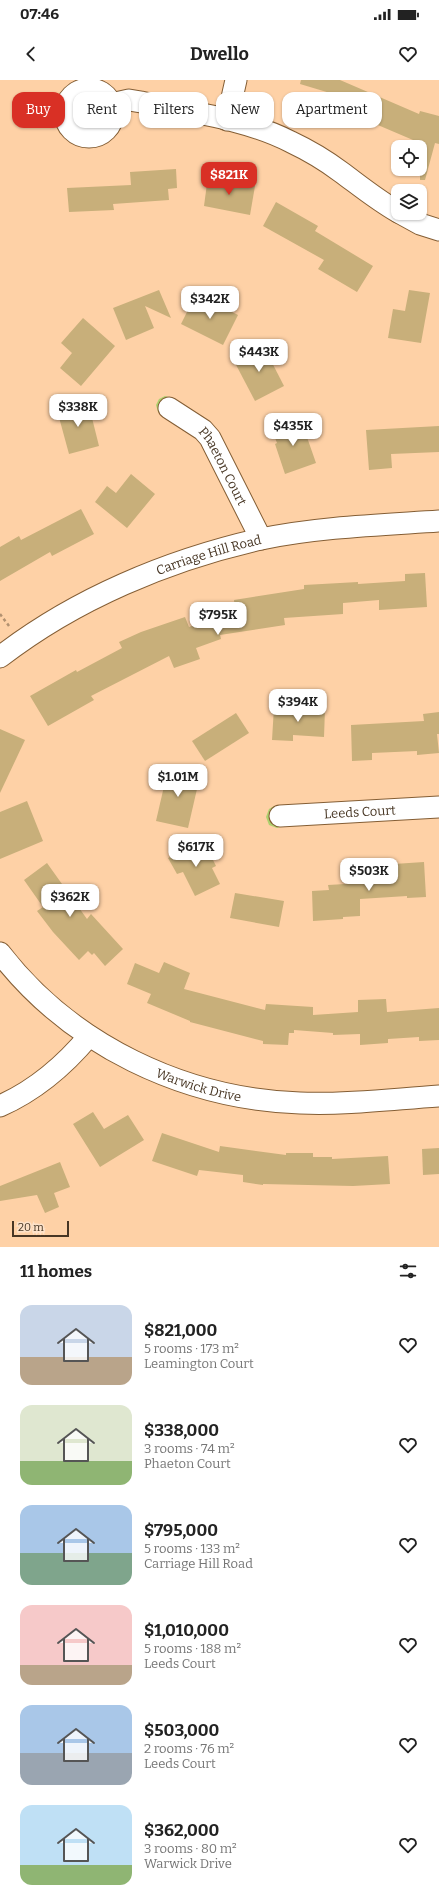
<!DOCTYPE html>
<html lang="en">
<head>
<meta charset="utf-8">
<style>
  :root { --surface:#fff; --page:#f2f2f2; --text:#222; --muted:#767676; --accent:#d93025 }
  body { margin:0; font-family:Bitter,serif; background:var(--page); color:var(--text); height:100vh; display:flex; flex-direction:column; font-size:15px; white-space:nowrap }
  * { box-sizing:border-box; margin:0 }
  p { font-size:13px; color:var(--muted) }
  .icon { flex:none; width:22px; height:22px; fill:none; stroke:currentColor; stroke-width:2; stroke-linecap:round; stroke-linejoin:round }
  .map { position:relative; height:1167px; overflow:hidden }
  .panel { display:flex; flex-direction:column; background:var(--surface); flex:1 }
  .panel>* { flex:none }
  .banner { position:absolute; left:12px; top:12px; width:415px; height:36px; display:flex; gap:8px }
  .tools { position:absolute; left:391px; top:60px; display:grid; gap:8px }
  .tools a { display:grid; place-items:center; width:36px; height:36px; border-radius:8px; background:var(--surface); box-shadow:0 1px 3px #0004; font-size:20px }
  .scale { position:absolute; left:12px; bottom:10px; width:57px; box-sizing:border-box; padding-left:4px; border:2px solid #473624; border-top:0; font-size:11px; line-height:14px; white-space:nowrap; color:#473624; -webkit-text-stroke:3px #fde2c9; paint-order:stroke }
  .price { position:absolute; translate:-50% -34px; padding:0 9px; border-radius:8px; background:#fff; color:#222; font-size:13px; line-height:26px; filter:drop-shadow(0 1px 2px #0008) }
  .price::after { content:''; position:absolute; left:50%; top:24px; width:12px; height:9px; margin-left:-6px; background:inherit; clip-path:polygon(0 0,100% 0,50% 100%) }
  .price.current { background:var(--accent); color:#fff }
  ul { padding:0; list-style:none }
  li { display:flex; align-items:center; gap:12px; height:100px; padding:0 20px }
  li span { display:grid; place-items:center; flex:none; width:112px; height:80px; border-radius:12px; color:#555 }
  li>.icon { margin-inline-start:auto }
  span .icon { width:48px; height:48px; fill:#fffc; stroke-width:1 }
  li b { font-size:17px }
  h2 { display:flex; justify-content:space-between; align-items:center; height:48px; padding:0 20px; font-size:17px }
  .chip { padding:0 14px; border-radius:12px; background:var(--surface); box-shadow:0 1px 3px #0004; font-size:14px; line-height:36px }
  .chip.current { background:var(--accent); color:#fff }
  .status { display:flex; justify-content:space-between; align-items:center; height:28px; padding:0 20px; background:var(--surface); direction:ltr }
  .status svg { height:11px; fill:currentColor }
  header { display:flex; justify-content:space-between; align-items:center; height:52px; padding:0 20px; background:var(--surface); font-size:18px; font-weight:700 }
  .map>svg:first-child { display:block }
  .green { fill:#add16e }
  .building { fill:#c8af7a }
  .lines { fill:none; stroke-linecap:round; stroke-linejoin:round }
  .minor-casing { stroke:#845e35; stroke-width:23 }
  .path { stroke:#b29170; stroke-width:2.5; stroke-dasharray:3 3; stroke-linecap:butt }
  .minor { stroke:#fff; stroke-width:21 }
  .labels { text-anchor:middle; stroke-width:3.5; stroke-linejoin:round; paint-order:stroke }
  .street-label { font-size:13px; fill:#473624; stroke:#fde2c9 }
</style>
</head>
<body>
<div class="status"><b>07:46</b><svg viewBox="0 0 49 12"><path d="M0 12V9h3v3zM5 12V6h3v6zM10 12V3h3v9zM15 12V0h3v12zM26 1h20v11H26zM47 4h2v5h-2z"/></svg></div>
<header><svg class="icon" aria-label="back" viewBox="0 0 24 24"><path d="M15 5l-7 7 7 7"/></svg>Dwello<svg class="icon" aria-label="heart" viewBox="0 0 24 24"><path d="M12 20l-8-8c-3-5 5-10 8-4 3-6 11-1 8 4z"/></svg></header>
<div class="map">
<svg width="439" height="1167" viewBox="0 0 439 1167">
  <rect width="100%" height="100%" fill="#fed1a6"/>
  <!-- green -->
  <g class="green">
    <circle cx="83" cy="32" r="13"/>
    <polygon points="165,316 175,319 163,336 158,332 156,325 159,319"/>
    <polygon points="274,726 280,727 283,746 277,748 269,745 266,737 269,729"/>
  </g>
  <!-- building -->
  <g class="building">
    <polygon points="301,0 340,0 419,34 420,31 439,36 439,64 435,63 425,100 420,100 420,67 411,67 413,60 345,31 350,19 300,4"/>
    <polygon points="176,89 177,108 168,109 169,120 113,124 114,130 69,132 67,108 131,105 130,92"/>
    <polygon points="208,96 255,106 250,135 204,126"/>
    <polygon points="276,122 318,146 315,151 373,186 357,212 318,189 324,180 263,146"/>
    <polygon points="159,210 171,238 145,226 154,248 126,260 113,228"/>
    <polygon points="409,210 430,213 421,263 388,258 393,229 405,231"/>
    <polygon points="196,214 238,235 223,265 181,244"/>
    <polygon points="83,238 115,266 81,306 60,288 72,273 61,263"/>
    <polygon points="263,265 284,306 255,321 234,281"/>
    <polygon points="88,322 99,366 69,374 57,330"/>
    <polygon points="301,340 316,383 285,394 275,364 277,363 272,350"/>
    <polygon points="439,346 439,372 391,374 392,388 369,390 366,350"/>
    <polygon points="131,394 155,414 127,448 95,422 107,406 116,413"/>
    <polygon points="81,429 94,454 52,476 50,472 0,501 0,467 19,456 21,460"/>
    <polygon points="425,493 427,527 379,530 379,520 343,523 343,534 284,538 285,545 220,555 221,559 196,568 200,579 174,588 169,576 91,616 94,620 48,646 30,616 76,590 77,592 122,568 119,562 141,552 185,537 189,547 235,531 234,520 304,509 304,505 358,502 358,504 405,501 405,494"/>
    <polygon points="274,627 325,629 324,657 293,655 293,661 272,660"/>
    <polygon points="439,632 439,654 437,654 439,673 417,675 417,671 372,673 372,680 352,681 351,645 424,641 423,634"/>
    <polygon points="236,633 249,653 205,681 192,661"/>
    <polygon points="0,649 25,660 0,713"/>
    <polygon points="168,689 200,696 188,748 156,741"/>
    <polygon points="27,721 43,761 0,779 0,732"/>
    <polygon points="203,760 216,786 212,788 220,804 195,816 183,792 177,794 168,778"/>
    <polygon points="424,782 426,817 407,818 407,816 360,819 360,836 343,837 343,839 313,841 312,811 329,810 328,805 379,802 378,788 394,787 394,784"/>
    <polygon points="47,783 87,839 91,834 123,869 105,886 94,873 92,875 88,871 79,880 53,852 37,831 43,827 24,800"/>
    <polygon points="235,813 284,821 279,847 230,838"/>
    <polygon points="164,882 190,893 184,909 265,930 266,924 313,927 313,935 358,932 358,920 386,919 387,932 439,928 439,960 419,961 419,957 388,959 388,963 360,965 360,954 333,955 333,953 294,950 294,953 289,953 288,965 263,964 263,961 190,942 190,941 147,923 151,914 127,904 135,883 159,893"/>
    <polygon points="93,1032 104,1049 128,1035 144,1060 100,1087 73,1044"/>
    <polygon points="162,1053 219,1072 220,1066 286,1075 286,1073 313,1073 313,1077 332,1077 332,1079 388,1076 390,1104 353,1106 263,1104 263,1105 243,1102 243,1095 199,1090 197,1096 152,1081"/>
    <polygon points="439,1068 439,1094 423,1095 422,1069"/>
    <polygon points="60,1082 70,1107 54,1113 59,1127 45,1133 37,1115 0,1121 0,1106"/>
  </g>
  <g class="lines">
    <!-- minor casing -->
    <g class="minor-casing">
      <g id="minor">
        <circle cx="89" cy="33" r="24"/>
        <path d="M111,24L129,20L141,22C189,32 247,39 291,62C308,70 325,80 341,92C360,106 377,120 398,132"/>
        <polyline points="227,40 236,0"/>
        <polyline points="400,133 420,144 439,150"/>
        <path id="s1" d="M169,328L203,350L210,358L261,459"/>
        <path id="s2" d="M0,577C75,519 168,480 261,459C319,447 380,445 439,441"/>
        <path id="s3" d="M280,736L439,727"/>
        <path id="s4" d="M0,873C71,965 184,1019 300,1023C346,1025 393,1019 439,1016"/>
        <path d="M0,1026C36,1010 64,986 89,956"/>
      </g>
    </g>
    <!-- path -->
    <polyline class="path" points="0,534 9,546"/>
    <!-- minor -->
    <use href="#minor" class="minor"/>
  </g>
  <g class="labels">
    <!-- street labels -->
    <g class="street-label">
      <text dy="5" stroke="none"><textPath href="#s1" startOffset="82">Phaeton Court</textPath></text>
      <text dy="5" stroke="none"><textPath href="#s2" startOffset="234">Carriage Hill Road</textPath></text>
      <text dy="5" stroke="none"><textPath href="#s3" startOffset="80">Leeds Court</textPath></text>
      <text dy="5" stroke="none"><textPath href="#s4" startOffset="243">Warwick Drive</textPath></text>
    </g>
  </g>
</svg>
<div class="tools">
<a><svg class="icon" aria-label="locate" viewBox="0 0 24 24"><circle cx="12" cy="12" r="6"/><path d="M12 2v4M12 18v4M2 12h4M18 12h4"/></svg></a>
<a><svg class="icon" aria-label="layers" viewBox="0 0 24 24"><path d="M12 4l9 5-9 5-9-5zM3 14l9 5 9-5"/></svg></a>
</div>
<div class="scale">20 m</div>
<b class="price current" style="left:229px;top:116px">$821K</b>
<b class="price" style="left:210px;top:240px">$342K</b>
<b class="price" style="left:259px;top:293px">$443K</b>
<b class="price" style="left:78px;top:348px">$338K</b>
<b class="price" style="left:293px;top:367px">$435K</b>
<b class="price" style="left:218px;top:556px">$795K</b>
<b class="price" style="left:298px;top:643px">$394K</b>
<b class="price" style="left:178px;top:718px">$1.01M</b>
<b class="price" style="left:196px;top:788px">$617K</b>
<b class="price" style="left:369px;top:812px">$503K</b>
<b class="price" style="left:70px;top:838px">$362K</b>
<div class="banner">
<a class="chip current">Buy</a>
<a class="chip">Rent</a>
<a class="chip">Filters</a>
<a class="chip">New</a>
<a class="chip">Apartment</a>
</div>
</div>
<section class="panel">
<h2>11 homes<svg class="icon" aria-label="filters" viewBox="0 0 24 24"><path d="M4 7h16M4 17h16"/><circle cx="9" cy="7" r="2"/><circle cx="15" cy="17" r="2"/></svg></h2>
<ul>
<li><span style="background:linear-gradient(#c9d6e8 65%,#b9a48a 0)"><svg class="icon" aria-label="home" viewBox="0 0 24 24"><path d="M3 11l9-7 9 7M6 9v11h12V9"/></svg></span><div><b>$821,000</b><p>5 rooms · 173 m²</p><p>Leamington Court</p></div><svg class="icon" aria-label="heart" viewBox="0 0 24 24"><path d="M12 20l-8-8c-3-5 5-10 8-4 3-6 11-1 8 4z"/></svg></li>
<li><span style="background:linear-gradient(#dfe7d0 70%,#8fb573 0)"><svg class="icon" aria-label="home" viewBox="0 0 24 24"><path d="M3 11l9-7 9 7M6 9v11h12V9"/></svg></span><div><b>$338,000</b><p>3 rooms · 74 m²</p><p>Phaeton Court</p></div><svg class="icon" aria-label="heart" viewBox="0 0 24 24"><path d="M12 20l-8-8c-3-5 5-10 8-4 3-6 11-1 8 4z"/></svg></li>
<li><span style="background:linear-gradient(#a9c7e8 60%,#7fa58c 0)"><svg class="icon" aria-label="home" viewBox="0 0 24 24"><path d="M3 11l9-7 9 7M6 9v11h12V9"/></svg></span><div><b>$795,000</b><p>5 rooms · 133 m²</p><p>Carriage Hill Road</p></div><svg class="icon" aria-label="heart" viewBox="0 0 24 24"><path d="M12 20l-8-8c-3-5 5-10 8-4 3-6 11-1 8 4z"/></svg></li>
<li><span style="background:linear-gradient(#f6c9c9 75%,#b9a48a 0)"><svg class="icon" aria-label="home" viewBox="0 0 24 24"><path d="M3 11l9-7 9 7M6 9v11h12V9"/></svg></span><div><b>$1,010,000</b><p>5 rooms · 188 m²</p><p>Leeds Court</p></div><svg class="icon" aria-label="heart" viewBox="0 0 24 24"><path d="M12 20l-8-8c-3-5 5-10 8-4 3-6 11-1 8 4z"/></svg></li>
<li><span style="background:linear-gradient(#a9c7e8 60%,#9aa5b1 0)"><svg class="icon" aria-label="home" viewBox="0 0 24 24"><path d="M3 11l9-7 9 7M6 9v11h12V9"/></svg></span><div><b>$503,000</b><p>2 rooms · 76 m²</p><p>Leeds Court</p></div><svg class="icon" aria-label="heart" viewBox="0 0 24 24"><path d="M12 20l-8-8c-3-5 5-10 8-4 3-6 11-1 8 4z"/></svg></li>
<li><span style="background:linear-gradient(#bfe0f5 75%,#8fb573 0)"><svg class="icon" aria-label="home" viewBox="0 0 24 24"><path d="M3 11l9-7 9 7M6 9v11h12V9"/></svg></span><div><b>$362,000</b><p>3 rooms · 80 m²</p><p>Warwick Drive</p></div><svg class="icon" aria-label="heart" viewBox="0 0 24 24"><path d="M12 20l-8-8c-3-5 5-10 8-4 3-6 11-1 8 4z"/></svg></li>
</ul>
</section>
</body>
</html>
